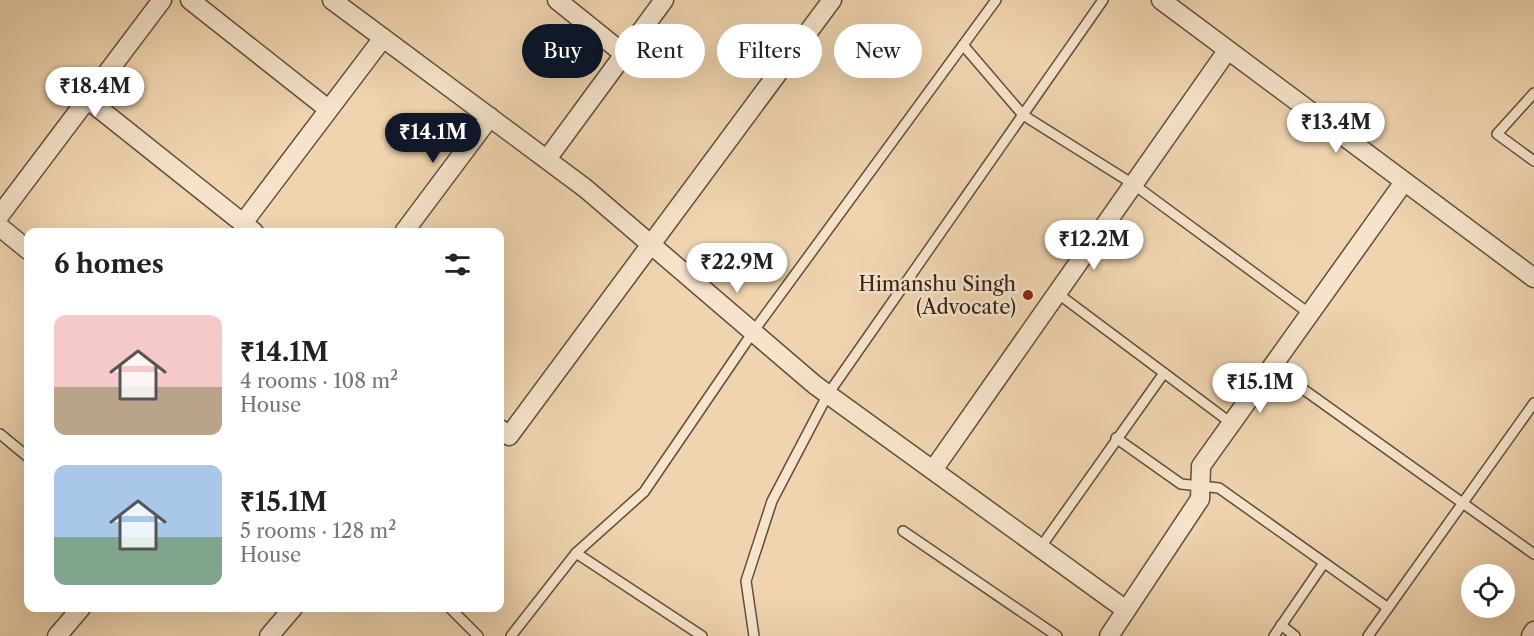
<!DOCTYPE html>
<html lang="en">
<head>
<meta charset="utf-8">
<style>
  :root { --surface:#fff; --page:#f2f2f2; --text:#222; --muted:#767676; --accent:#111827 }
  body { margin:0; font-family:"Libre Caslon Text",serif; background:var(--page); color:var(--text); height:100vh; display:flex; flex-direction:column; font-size:22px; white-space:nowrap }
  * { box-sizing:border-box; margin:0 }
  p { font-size:20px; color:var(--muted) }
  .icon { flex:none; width:33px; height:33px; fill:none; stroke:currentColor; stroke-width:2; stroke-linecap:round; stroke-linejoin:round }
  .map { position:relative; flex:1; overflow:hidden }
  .side { position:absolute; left:24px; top:228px; width:480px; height:384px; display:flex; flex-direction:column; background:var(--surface); border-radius:12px; box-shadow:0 6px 24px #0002 }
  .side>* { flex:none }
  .banner { position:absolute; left:522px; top:24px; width:570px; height:54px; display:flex; gap:12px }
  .controls { position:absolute; left:1461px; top:564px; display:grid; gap:12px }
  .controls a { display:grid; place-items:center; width:54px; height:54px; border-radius:50%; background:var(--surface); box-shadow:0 6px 24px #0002; font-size:30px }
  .price { position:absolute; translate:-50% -51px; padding:0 14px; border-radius:21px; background:#fff; color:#222; font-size:20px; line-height:39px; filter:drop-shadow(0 2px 3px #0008) }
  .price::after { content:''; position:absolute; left:50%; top:36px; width:18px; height:14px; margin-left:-9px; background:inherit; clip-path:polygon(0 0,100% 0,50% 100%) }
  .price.active { background:var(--accent); color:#fff }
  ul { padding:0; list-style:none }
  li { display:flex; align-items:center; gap:18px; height:150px; padding:0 30px }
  li span { display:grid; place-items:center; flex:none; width:168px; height:120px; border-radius:12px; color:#555 }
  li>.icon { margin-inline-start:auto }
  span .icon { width:72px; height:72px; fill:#fffc; stroke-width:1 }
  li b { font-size:26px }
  h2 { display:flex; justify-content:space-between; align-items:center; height:72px; padding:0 30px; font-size:26px }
  .chip { padding:0 21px; border-radius:27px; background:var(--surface); box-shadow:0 6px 24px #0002; font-size:21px; line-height:54px }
  .chip.active { background:var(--accent); color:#fff }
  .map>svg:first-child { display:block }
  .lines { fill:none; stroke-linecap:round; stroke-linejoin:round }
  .lane-casing { stroke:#624d3c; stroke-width:12 }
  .street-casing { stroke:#624d3c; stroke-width:21 }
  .lane { stroke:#f5e3cb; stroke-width:9 }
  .street { stroke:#f5e3cb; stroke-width:18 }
  .poi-dot { fill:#8f2418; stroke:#f5e3cb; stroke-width:2 }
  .labels { text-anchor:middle; stroke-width:5; stroke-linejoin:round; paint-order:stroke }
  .poi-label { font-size:20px; fill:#332016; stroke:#f5e3cb; text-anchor:end }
</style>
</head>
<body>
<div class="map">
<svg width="1534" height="636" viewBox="0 0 1534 636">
  <rect width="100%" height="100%" fill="#efd4af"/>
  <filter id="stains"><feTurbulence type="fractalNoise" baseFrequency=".00333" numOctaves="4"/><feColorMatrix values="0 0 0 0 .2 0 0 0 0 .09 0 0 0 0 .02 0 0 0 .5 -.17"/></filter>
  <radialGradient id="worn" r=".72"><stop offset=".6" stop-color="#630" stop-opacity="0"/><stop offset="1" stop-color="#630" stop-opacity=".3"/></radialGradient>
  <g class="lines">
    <!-- lane casing -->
    <g class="lane-casing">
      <g id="lane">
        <polyline points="963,45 1023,115 1133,184 1310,314"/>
        <polyline points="1534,93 1497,134 1534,161"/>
        <polyline points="1057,293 1231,423"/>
        <polyline points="1272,367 1534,554"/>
        <polyline points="0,434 28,457"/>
        <polyline points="1116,438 1181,484 1219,488 1388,608"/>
        <polyline points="903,531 1057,636"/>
        <polyline points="1040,548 1164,373"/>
        <polyline points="576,553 644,492 753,332 996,0"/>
        <polyline points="450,608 478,636"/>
        <polyline points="1281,625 1295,636"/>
        <polyline points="511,636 576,553 702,636"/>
        <polyline points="754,636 746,581 772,501 828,394 1103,0"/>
        <polyline points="1274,636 1324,563"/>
        <polyline points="1368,636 1534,403"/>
      </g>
    </g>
    <!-- street casing -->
    <g class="street-casing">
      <g id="street">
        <polyline points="190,0 328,109"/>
        <polyline points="332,0 585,188 815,385 1126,610"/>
        <polyline points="557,0 624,54"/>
        <polyline points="1161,0 1534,278"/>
        <polyline points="87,99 254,232"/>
        <polyline points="547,159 664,0"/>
        <polyline points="0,215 162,0"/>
        <polyline points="243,223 383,38"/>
        <polyline points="0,227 28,250"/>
        <polyline points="404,232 490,117"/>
        <polyline points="500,429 509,436 832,0"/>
        <polyline points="933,470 1227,51"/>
        <polyline points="57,636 81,608"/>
        <polyline points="269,636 293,608"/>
        <polyline points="1109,636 1200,499 1201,466 1404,182"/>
        <polyline points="1531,636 1534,631"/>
      </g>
    </g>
    <!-- lane -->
    <use href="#lane" class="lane"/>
    <!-- street -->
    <use href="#street" class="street"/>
  </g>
  <!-- markers -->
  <circle class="poi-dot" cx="1028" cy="295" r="6"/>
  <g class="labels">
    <!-- poi labels -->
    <g class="poi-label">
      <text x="1016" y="291">Himanshu Singh<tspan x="1016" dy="23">(Advocate)</tspan></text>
    </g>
  </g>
  <rect width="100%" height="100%" filter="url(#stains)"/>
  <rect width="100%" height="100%" fill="url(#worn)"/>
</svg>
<div class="controls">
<a><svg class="icon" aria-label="locate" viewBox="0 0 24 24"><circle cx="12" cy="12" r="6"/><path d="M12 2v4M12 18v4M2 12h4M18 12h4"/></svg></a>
</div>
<b class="price" style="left:95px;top:118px">₹18.4M</b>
<b class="price" style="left:1336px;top:154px">₹13.4M</b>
<b class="price active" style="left:433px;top:164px">₹14.1M</b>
<b class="price" style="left:1094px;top:271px">₹12.2M</b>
<b class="price" style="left:737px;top:294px">₹22.9M</b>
<b class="price" style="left:1260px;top:414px">₹15.1M</b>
<div class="banner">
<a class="chip active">Buy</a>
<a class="chip">Rent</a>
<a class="chip">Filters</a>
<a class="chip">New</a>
</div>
<section class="side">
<h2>6 homes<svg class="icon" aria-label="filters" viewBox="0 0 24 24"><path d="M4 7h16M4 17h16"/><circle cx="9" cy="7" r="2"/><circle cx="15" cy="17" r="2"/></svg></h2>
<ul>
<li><span style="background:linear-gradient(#f6c9c9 60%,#b9a48a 0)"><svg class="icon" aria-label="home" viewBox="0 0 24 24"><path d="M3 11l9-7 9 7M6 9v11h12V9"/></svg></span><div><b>₹14.1M</b><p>4 rooms · 108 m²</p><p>House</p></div></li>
<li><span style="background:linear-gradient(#a9c7e8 60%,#7fa58c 0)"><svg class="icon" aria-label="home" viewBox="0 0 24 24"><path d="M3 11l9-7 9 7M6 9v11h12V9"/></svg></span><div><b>₹15.1M</b><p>5 rooms · 128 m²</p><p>House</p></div></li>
</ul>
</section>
</div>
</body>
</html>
